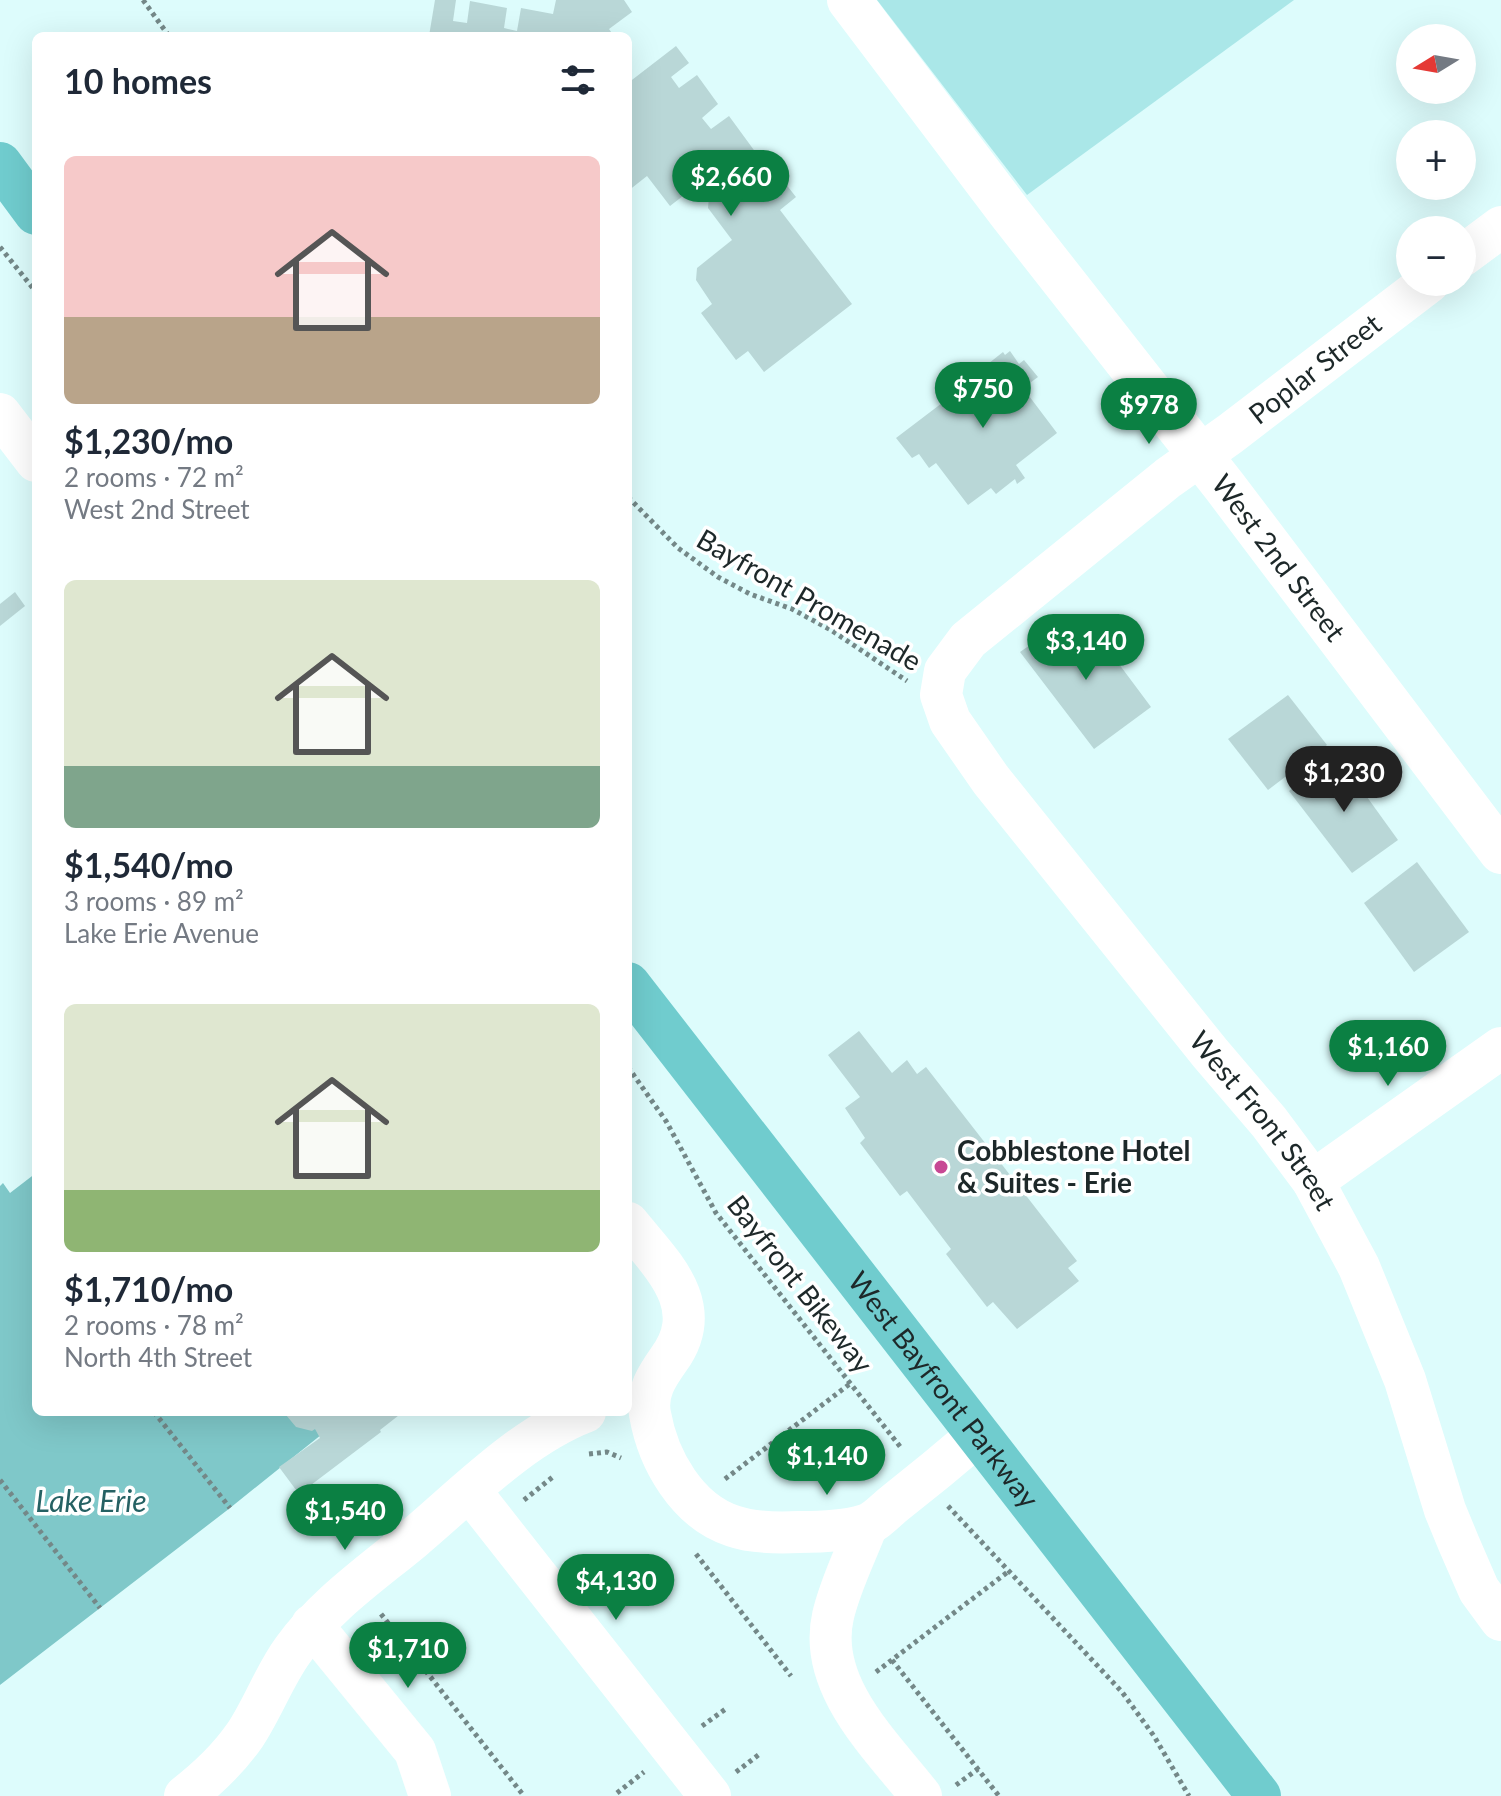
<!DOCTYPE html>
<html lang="en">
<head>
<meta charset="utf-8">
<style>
  :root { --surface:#fff; --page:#f2f2f3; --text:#1f2937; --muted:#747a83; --accent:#0b8043 }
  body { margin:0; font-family:Lato,sans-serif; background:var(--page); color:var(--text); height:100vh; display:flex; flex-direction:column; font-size:30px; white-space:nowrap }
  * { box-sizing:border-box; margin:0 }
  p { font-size:26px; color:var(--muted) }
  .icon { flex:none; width:44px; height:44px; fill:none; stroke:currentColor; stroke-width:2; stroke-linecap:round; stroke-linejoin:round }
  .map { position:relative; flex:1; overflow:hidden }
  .sheet { position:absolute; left:32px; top:32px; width:600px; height:1384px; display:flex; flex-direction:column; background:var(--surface); border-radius:12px; box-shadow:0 8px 32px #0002 }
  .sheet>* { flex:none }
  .needle { width:52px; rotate:259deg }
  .tools { position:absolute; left:1396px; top:24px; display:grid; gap:16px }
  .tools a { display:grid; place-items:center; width:80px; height:80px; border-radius:50%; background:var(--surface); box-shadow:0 8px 32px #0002; font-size:40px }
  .price { position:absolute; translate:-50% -68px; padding:0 18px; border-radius:28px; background:var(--accent); color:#fff; font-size:26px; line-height:52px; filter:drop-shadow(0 2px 4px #0008) }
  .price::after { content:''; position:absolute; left:50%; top:48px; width:24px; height:18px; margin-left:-12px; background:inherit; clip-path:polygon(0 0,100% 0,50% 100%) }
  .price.current { background:#222; color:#fff }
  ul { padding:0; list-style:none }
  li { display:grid; align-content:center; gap:16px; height:424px; padding:0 32px }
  li span { display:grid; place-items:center; height:248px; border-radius:12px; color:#555 }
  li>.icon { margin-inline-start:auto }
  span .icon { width:144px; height:144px; fill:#fffc; stroke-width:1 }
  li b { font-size:34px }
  h2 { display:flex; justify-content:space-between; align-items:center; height:96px; padding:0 32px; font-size:34px }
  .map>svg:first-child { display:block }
  .green { fill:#aae7e8 }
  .water { fill:#7fc8c9 }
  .building { fill:#b9d7d7 }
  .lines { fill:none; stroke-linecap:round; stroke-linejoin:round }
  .path { stroke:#748888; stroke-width:5; stroke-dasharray:4 4; stroke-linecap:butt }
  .minor { stroke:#fff; stroke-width:42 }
  .tertiary { stroke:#fff; stroke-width:44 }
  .trunk { stroke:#70ccce; stroke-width:44 }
  .poi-dot { fill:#c74894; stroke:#fff; stroke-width:3 }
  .labels { text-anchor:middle; stroke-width:7; stroke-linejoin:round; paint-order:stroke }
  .street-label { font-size:28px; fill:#1d2829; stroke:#fff }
  .poi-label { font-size:28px; font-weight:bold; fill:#1d2829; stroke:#fff; text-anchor:start }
  .water-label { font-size:30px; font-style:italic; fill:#256163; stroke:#fff }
</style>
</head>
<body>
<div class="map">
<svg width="1501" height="1796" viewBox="0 0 1501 1796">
  <rect width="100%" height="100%" fill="#ddfcfc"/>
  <!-- green -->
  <polygon class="green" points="877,0 1294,0 1027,195"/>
  <!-- water -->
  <polygon class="water" points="36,1173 36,1412 345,1412 347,1414 230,1508 0,1685 0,1186 3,1183 10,1193"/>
  <!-- building -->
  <g class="building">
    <polygon points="435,0 456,0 453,21 467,23 470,1 507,8 504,28 517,31 521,8 553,14 556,0 624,0 632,12 609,29 614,36 429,36"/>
    <polygon points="676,46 689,63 671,77 679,88 697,75 718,104 702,118 711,129 729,116 759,157 751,163 758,173 770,164 796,197 780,210 852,304 764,372 748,351 736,360 701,313 712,304 696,280 697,268 732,240 708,208 710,185 706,178 670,206 647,176 628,191 628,83"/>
    <polygon points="1010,351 1019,364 1024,360 1038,377 1023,388 1057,433 1016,465 1025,478 1017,484 1015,479 996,494 991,488 968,505 936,463 929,468 919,454 912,458 896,438 971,381 969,379 1003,352 1005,355"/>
    <polygon points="15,592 25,606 0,626 0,604"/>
    <polygon points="1073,615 1105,656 1110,652 1151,707 1094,749 1020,652"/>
    <polygon points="1288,695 1327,745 1268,790 1228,739"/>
    <polygon points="1336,754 1398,840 1352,873 1289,791"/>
    <polygon points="1417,862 1469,932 1414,972 1364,903"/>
    <polygon points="859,1031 892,1073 907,1060 917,1074 926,1067 1077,1261 1068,1268 1079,1281 1017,1329 993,1302 987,1307 946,1254 951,1249 907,1191 900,1196 860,1143 865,1138 845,1108 860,1097 828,1055"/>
    <polygon points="286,1412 403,1412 380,1430 381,1432 299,1494 279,1467 320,1438 315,1429 312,1431 296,1427 286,1415"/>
  </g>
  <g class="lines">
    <!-- path -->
    <g class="path">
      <polyline points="143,0 169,36"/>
      <polyline points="0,247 36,292"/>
      <polyline points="628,497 678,548 718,577 750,594 792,609 831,630 907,681"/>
      <polyline points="628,1067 666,1121 716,1213 902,1449"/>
      <polyline points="154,1412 230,1508"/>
      <polyline points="589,1454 607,1452 621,1458"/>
      <polyline points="725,1479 851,1383"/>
      <polyline points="0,1480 100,1608"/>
      <polyline points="524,1500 554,1476"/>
      <polyline points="948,1506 1122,1692 1154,1736 1189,1796"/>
      <polyline points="696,1554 791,1676"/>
      <polyline points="381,1614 524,1796"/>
      <polyline points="892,1660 999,1796"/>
      <polyline points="876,1672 1009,1571"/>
      <polyline points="702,1726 727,1708"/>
      <polyline points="736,1772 761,1753"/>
      <polyline points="956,1785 978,1769"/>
      <polyline points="617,1793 644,1772"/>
    </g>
    <!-- minor -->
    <g class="minor">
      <polyline points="1462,256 1501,227"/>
      <path id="s1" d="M1429,282L1230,434L1168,478L968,640L945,671L941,695L950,721L991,780L1210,1053L1269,1122L1313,1181L1359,1267L1405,1380L1445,1510L1459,1544L1479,1590L1501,1620"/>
      <polyline points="0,414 36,461"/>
      <polyline points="1313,1181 1501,1048"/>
      <path d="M628,1223C661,1264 708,1305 669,1359C657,1376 646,1392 650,1414C658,1460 687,1511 733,1526C753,1533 778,1533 799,1532C820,1532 846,1531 865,1525C876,1522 886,1510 895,1503C923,1481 951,1458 979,1434"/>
      <polyline points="470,1491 710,1796"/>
      <path d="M867,1525C856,1554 840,1585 833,1616C817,1686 882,1746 921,1796"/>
      <polyline points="312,1625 415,1751 430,1796"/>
      <path d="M185,1796C207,1779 229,1758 245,1735C263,1708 274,1676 293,1650C325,1605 372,1573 414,1538C465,1495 522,1436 585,1412"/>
    </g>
    <!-- tertiary -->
    <path class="tertiary" id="s2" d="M849,0L1010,213L1225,487L1501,852"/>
    <!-- trunk -->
    <g class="trunk">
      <polyline points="0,164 36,213"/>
      <path id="s3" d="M628,984L1259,1796"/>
    </g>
  </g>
  <!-- markers -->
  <circle class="poi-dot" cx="941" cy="1167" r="8"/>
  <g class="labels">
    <!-- street labels -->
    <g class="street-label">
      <text transform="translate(1315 369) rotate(-38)" y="10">Poplar Street</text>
      <text dy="10" stroke="none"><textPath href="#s2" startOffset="704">West 2nd Street</textPath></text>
      <text transform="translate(809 600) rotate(30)" y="10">Bayfront Promenade</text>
      <text dy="10" stroke="none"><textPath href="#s1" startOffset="1182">West Front Street</textPath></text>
      <text transform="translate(800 1284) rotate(52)" y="10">Bayfront Bikeway</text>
      <text dy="10" stroke="none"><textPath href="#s3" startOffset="514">West Bayfront Parkway</textPath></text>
    </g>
    <!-- poi labels -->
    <g class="poi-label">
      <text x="957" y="1161">Cobblestone Hotel<tspan x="957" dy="32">&amp; Suites - Erie</tspan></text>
    </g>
    <!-- water labels -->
    <g class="water-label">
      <text x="91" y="1512">Lake Erie</text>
    </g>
  </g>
</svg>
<div class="tools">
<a><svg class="needle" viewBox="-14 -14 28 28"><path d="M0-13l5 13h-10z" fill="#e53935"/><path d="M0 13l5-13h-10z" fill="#747a83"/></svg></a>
<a>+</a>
<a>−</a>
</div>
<b class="price" style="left:731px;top:218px">$2,660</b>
<b class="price" style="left:983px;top:430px">$750</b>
<b class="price" style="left:1149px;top:446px">$978</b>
<b class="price" style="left:1086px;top:682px">$3,140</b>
<b class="price current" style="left:1344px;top:814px">$1,230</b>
<b class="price" style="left:1388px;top:1088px">$1,160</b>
<b class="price" style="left:827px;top:1497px">$1,140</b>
<b class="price" style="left:345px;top:1552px">$1,540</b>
<b class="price" style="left:616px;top:1622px">$4,130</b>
<b class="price" style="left:408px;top:1690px">$1,710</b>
<section class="sheet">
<h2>10 homes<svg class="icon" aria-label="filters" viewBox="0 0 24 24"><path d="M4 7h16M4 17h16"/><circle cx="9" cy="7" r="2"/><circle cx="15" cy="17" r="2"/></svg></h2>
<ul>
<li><span style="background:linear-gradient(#f6c9c9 65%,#b9a48a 0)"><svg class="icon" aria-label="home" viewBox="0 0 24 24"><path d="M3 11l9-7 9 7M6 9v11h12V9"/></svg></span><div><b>$1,230/mo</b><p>2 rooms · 72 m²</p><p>West 2nd Street</p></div></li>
<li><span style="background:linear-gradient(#dfe7d0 75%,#7fa58c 0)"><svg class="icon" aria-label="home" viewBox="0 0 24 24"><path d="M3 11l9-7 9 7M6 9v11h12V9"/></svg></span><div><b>$1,540/mo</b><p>3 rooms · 89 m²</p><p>Lake Erie Avenue</p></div></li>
<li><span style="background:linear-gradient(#dfe7d0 75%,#8fb573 0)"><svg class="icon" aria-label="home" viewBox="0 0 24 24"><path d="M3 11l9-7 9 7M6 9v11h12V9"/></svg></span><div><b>$1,710/mo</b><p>2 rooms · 78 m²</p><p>North 4th Street</p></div></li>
</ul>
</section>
</div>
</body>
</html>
